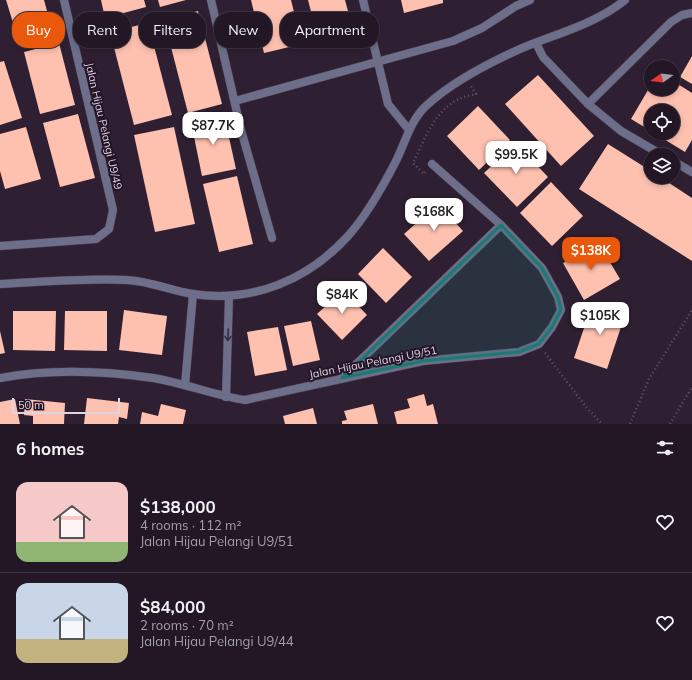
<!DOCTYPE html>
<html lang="en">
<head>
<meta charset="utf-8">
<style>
  :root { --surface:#231726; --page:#2b202e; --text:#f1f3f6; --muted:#a39fa7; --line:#403643; --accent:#ea580c }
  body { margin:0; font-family:Mulish,sans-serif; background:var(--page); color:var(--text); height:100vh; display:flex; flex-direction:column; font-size:15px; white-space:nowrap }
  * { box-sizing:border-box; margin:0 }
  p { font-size:13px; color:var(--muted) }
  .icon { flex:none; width:22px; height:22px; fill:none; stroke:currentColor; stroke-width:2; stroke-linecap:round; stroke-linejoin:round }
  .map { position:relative; height:424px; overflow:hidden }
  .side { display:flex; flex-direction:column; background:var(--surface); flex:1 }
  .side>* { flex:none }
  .top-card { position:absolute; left:12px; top:12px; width:400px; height:36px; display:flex; gap:8px }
  .needle { width:26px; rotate:256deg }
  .fabs { position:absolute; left:644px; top:60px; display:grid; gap:8px }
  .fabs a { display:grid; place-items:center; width:36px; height:36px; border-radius:50%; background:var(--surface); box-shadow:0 2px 6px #0003,0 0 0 1px var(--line); font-size:20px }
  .scale { position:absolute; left:12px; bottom:10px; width:108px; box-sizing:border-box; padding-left:4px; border:2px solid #dfd4e1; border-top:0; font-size:11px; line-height:14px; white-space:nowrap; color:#dfd4e1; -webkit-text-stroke:3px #251528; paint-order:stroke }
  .price { position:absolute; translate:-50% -34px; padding:0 9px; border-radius:8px; background:#fff; color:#222; font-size:13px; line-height:26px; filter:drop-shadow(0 1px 2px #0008) }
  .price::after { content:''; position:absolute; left:50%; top:24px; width:12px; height:9px; margin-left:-6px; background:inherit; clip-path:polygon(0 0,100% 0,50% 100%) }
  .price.current { background:var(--accent); color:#fff }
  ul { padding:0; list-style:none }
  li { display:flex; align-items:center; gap:12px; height:100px; padding:0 16px }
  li+li { border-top:1px solid var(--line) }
  li span { display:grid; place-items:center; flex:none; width:112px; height:80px; border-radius:12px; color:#555 }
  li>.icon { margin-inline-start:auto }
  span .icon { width:48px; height:48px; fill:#fffc; stroke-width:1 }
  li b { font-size:17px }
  h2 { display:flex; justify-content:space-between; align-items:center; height:48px; padding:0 16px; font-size:17px }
  .tag { padding:0 14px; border-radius:16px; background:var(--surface); box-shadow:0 2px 6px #0003,0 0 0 1px var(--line); font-size:14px; line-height:36px }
  .tag.current { background:var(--accent); color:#fff }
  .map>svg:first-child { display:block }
  .building { fill:#fec0af }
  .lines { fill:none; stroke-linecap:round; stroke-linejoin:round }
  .minor-casing { stroke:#4b3c4e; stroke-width:9 }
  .tertiary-casing { stroke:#4b3c4e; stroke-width:9 }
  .path { stroke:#645567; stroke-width:2.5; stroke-dasharray:1 3; stroke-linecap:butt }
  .minor { stroke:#6c6e8a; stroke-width:8 }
  .tertiary { stroke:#6c6e8a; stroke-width:8 }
  .oneway { stroke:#372b40 }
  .marked { fill:#197b74; fill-opacity:0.2; stroke:#197b74; stroke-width:3; stroke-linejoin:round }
  .labels { text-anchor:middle; stroke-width:4; stroke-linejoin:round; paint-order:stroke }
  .street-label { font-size:11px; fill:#dfd4e1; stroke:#251528 }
</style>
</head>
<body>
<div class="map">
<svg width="692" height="424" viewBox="0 0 692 424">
  <rect width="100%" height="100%" fill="#2f1f32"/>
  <!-- building -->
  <g class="building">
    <polygon points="6,0 44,0 52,29 18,39"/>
    <polygon points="101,0 144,0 146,7 105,18"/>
    <polygon points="158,0 186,0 160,7"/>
    <polygon points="251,0 291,0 302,44 264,53"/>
    <polygon points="308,0 345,0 355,37 320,46"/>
    <polygon points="401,0 443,0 443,3 404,13"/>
    <polygon points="198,11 222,104 188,113 164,20"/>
    <polygon points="148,23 172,115 134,125 110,32"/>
    <polygon points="59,43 75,105 40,114 24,52"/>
    <polygon points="692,56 692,84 680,77"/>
    <polygon points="4,61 22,118 0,125 0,62"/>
    <polygon points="538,75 594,136 561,166 505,104"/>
    <polygon points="673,81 692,93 692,140 685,152 654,133 673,133 673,111 651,111 651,131 631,119 651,85 651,89 673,89"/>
    <polygon points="478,106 510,140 479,170 447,136"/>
    <polygon points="78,114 95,178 60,187 43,123"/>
    <polygon points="224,115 236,169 202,176 191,122"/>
    <polygon points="26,127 41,179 5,189 0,171 0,134"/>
    <polygon points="174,127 195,224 155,232 134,135"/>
    <polygon points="516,143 548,177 517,207 484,173"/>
    <polygon points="608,144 651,171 651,177 660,177 692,198 692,261 579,189"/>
    <polygon points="237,176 253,244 219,252 203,184"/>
    <polygon points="551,182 583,216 552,246 520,213"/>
    <polygon points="438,204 463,231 429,261 404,234"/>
    <polygon points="598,242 620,279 584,300 563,263"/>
    <polygon points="383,248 412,277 386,303 358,274"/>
    <polygon points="343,290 367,315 342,340 317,314"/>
    <polygon points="592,304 625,315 607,369 574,358"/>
    <polygon points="124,310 167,316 162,355 119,350"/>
    <polygon points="13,311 56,311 55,351 13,350"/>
    <polygon points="65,311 107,311 107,351 64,350"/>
    <polygon points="311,321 320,360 293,366 284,326"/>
    <polygon points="278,327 287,370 255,376 247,332"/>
    <polygon points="0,331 5,353 0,354"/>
    <polygon points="424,394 427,406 433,404 438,424 397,424 394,412 410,408 407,399"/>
    <polygon points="87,398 129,403 127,419 119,417 118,424 84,424"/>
    <polygon points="15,399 20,424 0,424 0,402"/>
    <polygon points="25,399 65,403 64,424 33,424 33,416 24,415"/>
    <polygon points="161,404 186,410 183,424 140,424 142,412 158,416"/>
    <polygon points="373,404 378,424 342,424 342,421 347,420 344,411"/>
    <polygon points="313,408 317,424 285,424 283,416"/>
  </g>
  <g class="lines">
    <!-- minor casing -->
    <g class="minor-casing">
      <g id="minor">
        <polyline points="211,0 241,130 272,238"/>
        <polyline points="363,0 388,104 409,130"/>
        <polyline points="536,43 543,57 588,104 621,131 662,155"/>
        <polyline points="235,101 453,41 482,28 516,6 530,0"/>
        <polyline points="588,104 671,22 682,15 692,13"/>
        <polyline points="673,161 692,172"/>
        <polyline points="0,246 96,239 109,229 113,210 64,0"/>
        <path d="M0,378C49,369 104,371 153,378C184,383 213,395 245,400L423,361L519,352L539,344L552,327L561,310L558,297L542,268L501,225L432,164"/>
        <polyline points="342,378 501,225"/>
        <polyline points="185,385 193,294"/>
        <polyline points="226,397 229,296"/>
      </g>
    </g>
    <!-- tertiary casing -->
    <g class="tertiary-casing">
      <path id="tertiary" d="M0,284C42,282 85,278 127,280C150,281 171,291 193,294C253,303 308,280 348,236C367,215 382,188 395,163C405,144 410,120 427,105C451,83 491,62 520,49C555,34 596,24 625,0"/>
    </g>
    <!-- path -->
    <g class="path">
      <path d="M425,172L424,174L413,163C424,141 433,114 455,101C461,97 469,96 476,94L470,85"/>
      <polyline points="545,353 587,408 602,424"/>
      <polyline points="630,424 649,379 692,310"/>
      <polyline points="670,424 692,387"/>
    </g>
    <!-- minor -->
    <use href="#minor" class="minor"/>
    <!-- tertiary -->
    <use href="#tertiary" class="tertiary"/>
  </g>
  <!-- one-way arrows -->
  <defs><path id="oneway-shaft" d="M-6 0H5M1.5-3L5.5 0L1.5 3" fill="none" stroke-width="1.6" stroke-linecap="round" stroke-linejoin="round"/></defs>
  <use class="oneway" href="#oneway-shaft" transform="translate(228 335) rotate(92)"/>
  <!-- marked area -->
  <path class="marked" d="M501,225L542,268L558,297L561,310L552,327L539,344L519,352L423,361L342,378Z"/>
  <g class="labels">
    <!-- street labels -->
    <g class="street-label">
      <text transform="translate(104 126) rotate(77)" y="4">Jalan Hijau Pelangi U9/49</text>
      <text transform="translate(373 362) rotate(-11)" y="4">Jalan Hijau Pelangi U9/51</text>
    </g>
  </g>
</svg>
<div class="fabs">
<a><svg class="needle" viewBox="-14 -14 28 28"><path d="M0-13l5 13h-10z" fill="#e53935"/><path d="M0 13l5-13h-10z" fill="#a39fa7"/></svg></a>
<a><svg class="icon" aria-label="locate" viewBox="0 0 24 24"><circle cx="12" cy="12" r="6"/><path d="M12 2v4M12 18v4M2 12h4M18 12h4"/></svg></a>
<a><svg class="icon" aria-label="layers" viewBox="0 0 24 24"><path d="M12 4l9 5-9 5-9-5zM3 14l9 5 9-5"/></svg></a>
</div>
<div class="scale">50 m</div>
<b class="price" style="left:213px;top:146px">$87.7K</b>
<b class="price" style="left:516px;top:175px">$99.5K</b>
<b class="price" style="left:434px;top:232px">$168K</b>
<b class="price current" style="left:591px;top:271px">$138K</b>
<b class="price" style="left:342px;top:315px">$84K</b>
<b class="price" style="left:600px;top:336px">$105K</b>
<div class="top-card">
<a class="tag current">Buy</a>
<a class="tag">Rent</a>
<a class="tag">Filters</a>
<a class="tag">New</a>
<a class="tag">Apartment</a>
</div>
</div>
<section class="side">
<h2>6 homes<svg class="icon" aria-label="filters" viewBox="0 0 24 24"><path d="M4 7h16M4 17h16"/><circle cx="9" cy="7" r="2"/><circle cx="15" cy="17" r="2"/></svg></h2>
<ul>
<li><span style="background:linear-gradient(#f6c9c9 75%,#8fb573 0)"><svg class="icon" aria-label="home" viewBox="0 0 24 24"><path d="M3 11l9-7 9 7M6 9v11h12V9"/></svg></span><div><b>$138,000</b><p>4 rooms · 112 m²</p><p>Jalan Hijau Pelangi U9/51</p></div><svg class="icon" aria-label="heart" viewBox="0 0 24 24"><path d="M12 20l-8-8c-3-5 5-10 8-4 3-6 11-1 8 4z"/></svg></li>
<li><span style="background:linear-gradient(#c9d6e8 70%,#c2b280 0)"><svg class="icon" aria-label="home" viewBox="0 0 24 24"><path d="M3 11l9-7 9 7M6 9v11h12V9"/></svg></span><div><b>$84,000</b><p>2 rooms · 70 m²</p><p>Jalan Hijau Pelangi U9/44</p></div><svg class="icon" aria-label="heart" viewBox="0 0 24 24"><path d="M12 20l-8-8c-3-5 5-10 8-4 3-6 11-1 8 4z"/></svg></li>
</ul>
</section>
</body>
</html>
